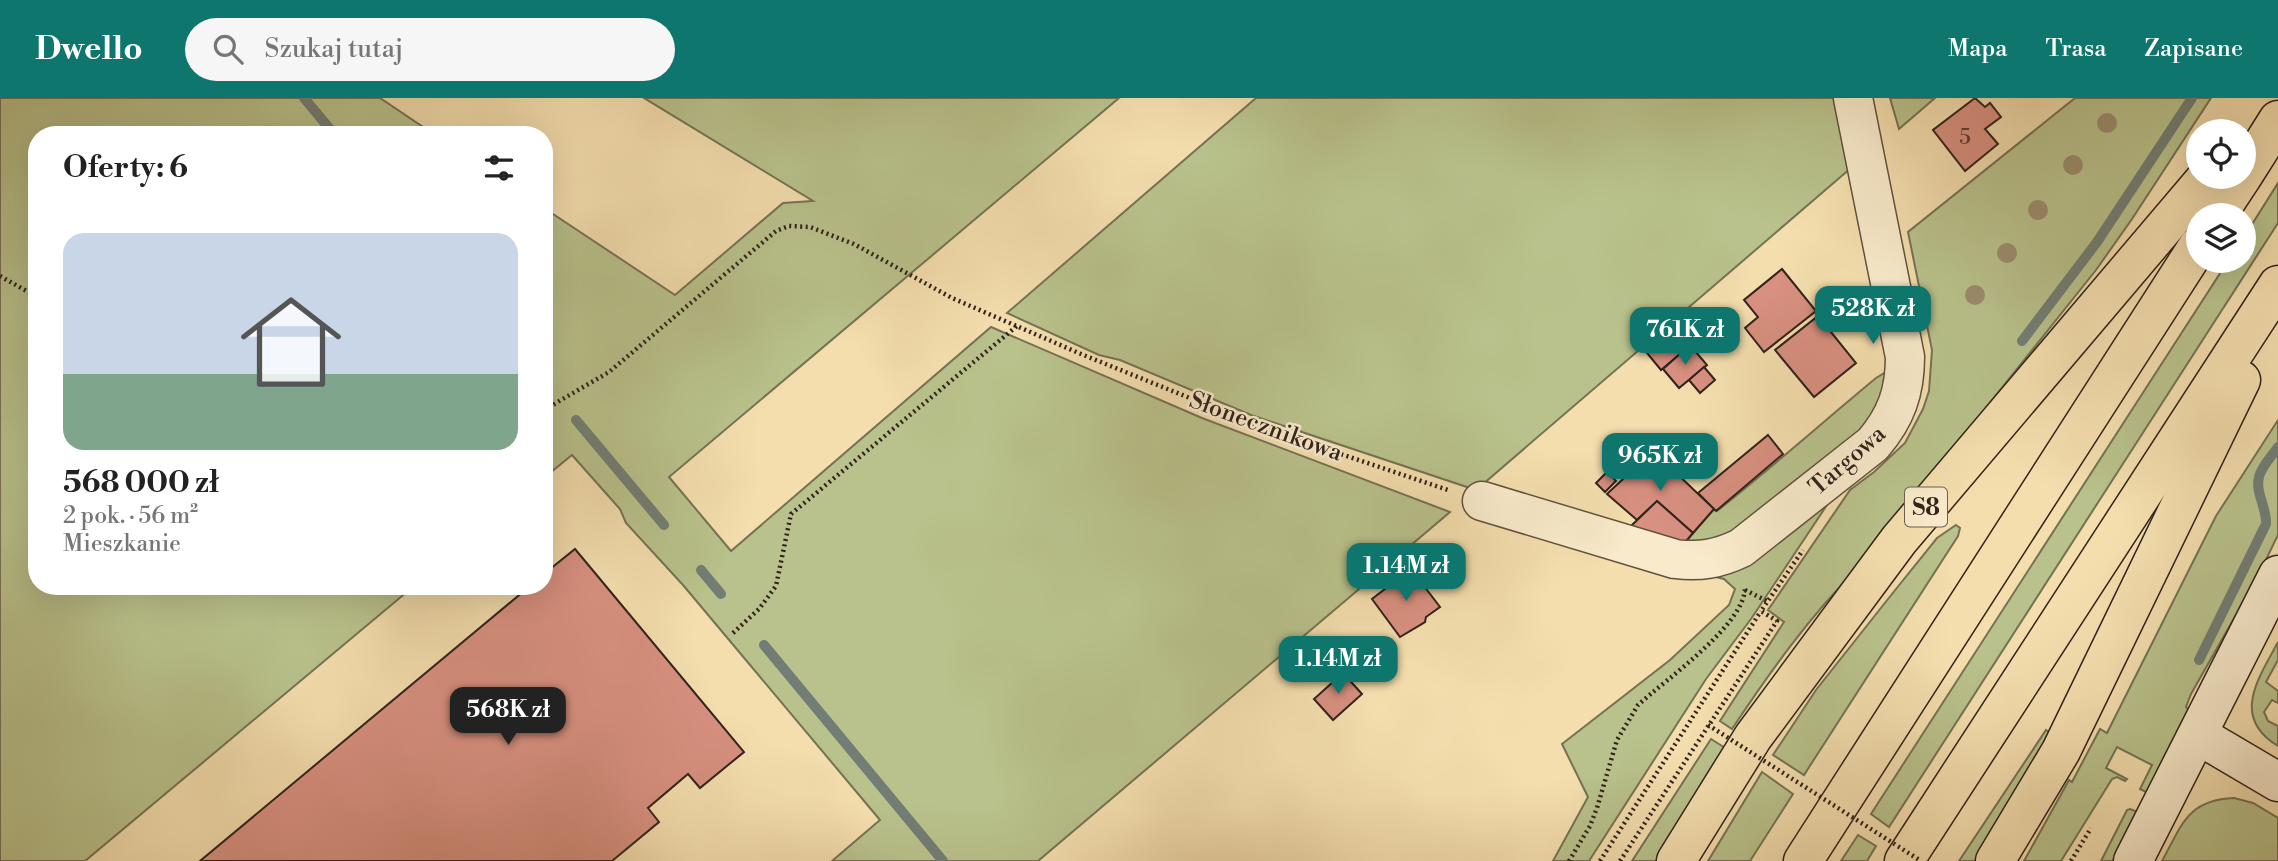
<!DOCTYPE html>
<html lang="pl">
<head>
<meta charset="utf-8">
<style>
  :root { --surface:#fff; --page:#f6f6f6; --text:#222; --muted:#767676; --line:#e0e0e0; --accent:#0f766e }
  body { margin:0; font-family:"Libre Bodoni",serif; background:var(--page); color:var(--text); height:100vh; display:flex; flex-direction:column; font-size:26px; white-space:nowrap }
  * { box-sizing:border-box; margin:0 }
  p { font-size:23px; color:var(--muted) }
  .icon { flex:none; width:38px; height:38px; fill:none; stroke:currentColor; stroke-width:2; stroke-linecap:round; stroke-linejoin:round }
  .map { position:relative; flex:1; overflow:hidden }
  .panel { position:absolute; left:28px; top:28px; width:525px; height:469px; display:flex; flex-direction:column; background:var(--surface); border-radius:28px; box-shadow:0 7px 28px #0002 }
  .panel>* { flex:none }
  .controls { position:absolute; left:2186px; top:21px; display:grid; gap:14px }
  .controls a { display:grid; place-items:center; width:70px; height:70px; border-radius:50%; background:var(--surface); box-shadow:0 7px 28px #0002; font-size:35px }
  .price { position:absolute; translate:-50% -60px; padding:0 16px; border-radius:14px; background:var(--accent); color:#fff; font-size:23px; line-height:46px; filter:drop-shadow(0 2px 4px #0008) }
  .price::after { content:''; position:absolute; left:50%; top:42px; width:21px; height:16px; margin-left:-10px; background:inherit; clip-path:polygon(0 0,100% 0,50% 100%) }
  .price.on { background:#222; color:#fff }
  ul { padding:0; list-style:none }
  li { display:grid; align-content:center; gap:14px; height:371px; padding:0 35px }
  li+li { border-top:2px solid var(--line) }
  li span { display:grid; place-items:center; height:217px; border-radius:21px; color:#555 }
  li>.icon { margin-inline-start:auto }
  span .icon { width:126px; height:126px; fill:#fffc; stroke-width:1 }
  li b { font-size:30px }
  h2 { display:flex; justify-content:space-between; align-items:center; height:84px; padding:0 35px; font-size:30px }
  header { display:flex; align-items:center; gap:42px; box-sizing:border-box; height:98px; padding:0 35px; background:var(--accent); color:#fff }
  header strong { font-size:33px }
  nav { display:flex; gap:38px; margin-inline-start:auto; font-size:24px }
  .search { width:490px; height:63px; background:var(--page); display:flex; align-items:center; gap:18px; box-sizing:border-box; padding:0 24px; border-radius:38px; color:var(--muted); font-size:26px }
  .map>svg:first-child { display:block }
  .green { fill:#b9c28c; stroke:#757254; stroke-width:2 }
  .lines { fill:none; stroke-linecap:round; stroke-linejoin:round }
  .stream { stroke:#727e75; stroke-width:10 }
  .building { fill:#d89080; stroke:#31221c; stroke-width:2 }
  .street-casing { stroke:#625140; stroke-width:41 }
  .secondary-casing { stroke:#31221c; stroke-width:41 }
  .highway-casing { stroke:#31221c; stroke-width:41 }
  .path { stroke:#31221c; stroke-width:4.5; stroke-dasharray:2 3.5; stroke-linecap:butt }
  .street { stroke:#f8eaca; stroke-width:38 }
  .secondary { stroke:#f8eaca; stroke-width:38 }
  .highway { stroke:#f4deae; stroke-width:38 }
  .path-bridge { stroke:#31221c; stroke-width:4.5; stroke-dasharray:2 3.5; stroke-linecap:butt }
  .tree { fill:#9b8d6d }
  .labels { text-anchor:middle; stroke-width:5; stroke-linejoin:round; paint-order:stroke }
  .number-label { font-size:21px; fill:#5b3e35 }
  .shield { fill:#f8eaca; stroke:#6d5e50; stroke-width:2 }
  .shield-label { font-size:23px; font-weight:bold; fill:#31221c }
  .street-label { font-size:24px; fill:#31221c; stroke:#f8eaca }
</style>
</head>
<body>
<header>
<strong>Dwello</strong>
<div class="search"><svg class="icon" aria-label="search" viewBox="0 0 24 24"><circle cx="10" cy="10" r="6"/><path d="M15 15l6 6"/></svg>Szukaj tutaj</div>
<nav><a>Mapa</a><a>Trasa</a><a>Zapisane</a></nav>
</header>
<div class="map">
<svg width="2278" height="763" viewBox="0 0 2278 763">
  <rect width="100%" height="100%" fill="#f4deae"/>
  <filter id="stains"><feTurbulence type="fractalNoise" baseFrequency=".00286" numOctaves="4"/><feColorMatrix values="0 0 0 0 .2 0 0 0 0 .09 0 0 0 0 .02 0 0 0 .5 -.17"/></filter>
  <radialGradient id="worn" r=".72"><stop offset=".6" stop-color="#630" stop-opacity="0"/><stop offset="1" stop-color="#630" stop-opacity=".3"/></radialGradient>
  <!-- green -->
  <g class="green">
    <polygon points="0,0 380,0 435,37 37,37 37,488 414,488 85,763 0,763"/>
    <polygon points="644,0 1119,0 669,379 731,453 991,229 1202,320 1450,414 1038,763 832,763 880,722 683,487 626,425 620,411 572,357 544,380 544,110 675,197 783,105 813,103"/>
    <polygon points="1256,0 1835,0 1851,70 1476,392 1251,317 1120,262 1099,257 1007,215"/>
    <polygon points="1890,0 1935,0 1899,31"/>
    <path d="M2075,0H2211L2132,121L2096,172L1857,471C1809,519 1770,574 1732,631L1720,623L1784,524L1768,512L1850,392L1874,374L1905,345L1923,311L1929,293L1932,252L1908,134Z"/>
    <polygon points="2278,85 2278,125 1889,729 1871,716 2228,163 2244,163 2244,139"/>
    <path d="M1891,271L1882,314L1740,438L1681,449L1714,411L1717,413C1771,370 1823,324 1876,280Z"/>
    <polygon points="2278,322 2278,437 2257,480 2191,596 2186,609 2189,612 2148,695 2140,691 2152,667 2117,649 2106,670 2127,681 2125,683 2117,679 2112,681 2061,763 2024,763 2069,682 2072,684 2100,631 2107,635 2216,418"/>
    <polygon points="1831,401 1751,521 1706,581 1589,763 1553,763 1588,699 1562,646 1670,562 1729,507 1735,491 1724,481 1699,475"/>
    <polygon points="1956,427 1960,430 1958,438 1804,677 1773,657 1816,592 1888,501 1937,440"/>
    <path d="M2278,544V562L2266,584L2278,593V605L2272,602L2264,614L2268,623L2278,628V648C2230,619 2259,580 2278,544Z"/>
    <polygon points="2046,632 2052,636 1981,763 1959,763"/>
    <polygon points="1711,641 1730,653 1661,763 1632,763"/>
    <polygon points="1762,674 1793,696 1750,763 1708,763"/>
    <path d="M2234,700L2253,705L2278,720V763H2162C2182,727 2187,702 2234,700Z"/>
    <polygon points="2130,711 2138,714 2113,763 2101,763 2127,712"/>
    <polygon points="1858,737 1876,748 1867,763 1841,763"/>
  </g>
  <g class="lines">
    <!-- stream -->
    <g class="stream">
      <polyline points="304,0 335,37"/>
      <polyline points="2022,243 2097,144 2192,0"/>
      <polyline points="576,322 664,427"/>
      <polyline points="701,472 721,496"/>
      <polyline points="764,547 943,763"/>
      <path d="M2199,562L2266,426C2267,410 2255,395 2259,379C2261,369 2272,358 2278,349"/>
    </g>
  </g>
  <!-- building -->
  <g class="building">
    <polygon points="1975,0 1985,9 1990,5 2001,19 1985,31 1998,46 1965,73 1933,32"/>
    <polygon points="1782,171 1816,213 1764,254 1745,230 1758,219 1744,202"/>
    <polygon points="1818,218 1856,265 1814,299 1775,252"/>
    <polygon points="1674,222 1693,245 1661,272 1642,249"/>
    <polygon points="1690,247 1707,267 1679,290 1663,271"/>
    <polygon points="1704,269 1715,282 1700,295 1689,282"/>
    <polygon points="1768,337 1783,356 1716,413 1698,395"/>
    <polygon points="1653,353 1714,411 1693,435 1657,403 1637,422 1607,396"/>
    <polygon points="1607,374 1616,383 1605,394 1596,385"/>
    <polygon points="1657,403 1693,435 1681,449 1630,429"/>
    <polygon points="575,451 744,654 700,690 688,676 648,710 659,724 612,763 200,763 530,488 544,488 544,476"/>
    <polygon points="1411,471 1440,509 1426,519 1425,524 1400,539 1372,501"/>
    <polygon points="1343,575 1362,596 1333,622 1314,601"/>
  </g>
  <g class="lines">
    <!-- street casing -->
    <g class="street-casing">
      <path id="street" d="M1482,403L1675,461C1700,464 1718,461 1741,450L1873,346C1896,319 1905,294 1905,259L1853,0"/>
    </g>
    <!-- secondary casing -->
    <g class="secondary-casing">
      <g id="secondary">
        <polyline points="2198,637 2278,684"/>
        <polyline points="2133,763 2278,477"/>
      </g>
    </g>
    <!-- highway casing -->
    <g class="highway-casing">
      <g id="highway">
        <polyline points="2244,76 2278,22"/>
        <polyline points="2217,117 2242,79"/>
        <polyline points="1676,763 1753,639 1899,442 2207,79"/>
        <polyline points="1803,763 2198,148"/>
        <polyline points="1904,763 2278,187"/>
        <polyline points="1995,763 2061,653 2241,282"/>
      </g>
    </g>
    <!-- path -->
    <g class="path">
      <polyline points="0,178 37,199"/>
      <polyline points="544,312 609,274 776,133 789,128 810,129 854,146 952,200 1081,256 1269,332 1448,392"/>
      <polyline points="1745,492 1769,504"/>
      <polyline points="733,535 759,511 776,488 791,416 1017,228"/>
      <path d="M1569,763L1590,728L1597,710L1617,642L1638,607C1665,582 1746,526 1745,489"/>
      <polyline points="1600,763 1761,513"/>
      <polyline points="1620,763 1777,523 1761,513 1803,452"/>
      <polyline points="2071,763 2091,730"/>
    </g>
    <!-- street -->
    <use href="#street" class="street"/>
    <!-- secondary -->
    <use href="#secondary" class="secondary"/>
    <!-- highway -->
    <use href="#highway" class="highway"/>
    <!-- path-bridge -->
    <polyline class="path-bridge" points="1708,627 1921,763"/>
  </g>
  <!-- trees -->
  <g class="tree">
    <circle cx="2107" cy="25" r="10"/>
    <circle cx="2073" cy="67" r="10"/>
    <circle cx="2038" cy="112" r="10"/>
    <circle cx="2007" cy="155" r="10"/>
    <circle cx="1975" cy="197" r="10"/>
  </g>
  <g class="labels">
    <!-- number labels -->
    <g class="number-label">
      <text x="1965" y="46">5</text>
    </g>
    <!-- shield labels -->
    <rect class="shield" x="1905" y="389.5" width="42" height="39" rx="5"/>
    <g class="shield-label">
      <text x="1926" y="417">S8</text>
    </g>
    <!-- street labels -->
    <g class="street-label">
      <text transform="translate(1266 328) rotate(20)" y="8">Słonecznikowa</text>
      <text transform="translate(1847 362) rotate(-41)" y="8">Targowa</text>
    </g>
  </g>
  <rect width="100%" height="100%" filter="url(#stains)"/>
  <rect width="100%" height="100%" fill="url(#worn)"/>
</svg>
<div class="controls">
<a><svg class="icon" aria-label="locate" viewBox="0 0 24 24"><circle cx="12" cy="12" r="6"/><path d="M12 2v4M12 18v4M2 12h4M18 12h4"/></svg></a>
<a><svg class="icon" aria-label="layers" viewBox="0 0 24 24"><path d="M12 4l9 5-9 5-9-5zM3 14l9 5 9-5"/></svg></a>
</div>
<b class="price" style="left:1873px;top:248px">528K zł</b>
<b class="price" style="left:1685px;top:269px">761K zł</b>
<b class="price" style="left:1660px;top:395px">965K zł</b>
<b class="price" style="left:1406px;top:505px">1.14M zł</b>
<b class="price" style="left:1338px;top:598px">1.14M zł</b>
<b class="price on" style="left:508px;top:649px">568K zł</b>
<section class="panel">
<h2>Oferty: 6<svg class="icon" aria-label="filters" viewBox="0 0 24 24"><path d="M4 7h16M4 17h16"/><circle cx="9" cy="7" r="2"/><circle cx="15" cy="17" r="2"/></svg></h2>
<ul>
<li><span style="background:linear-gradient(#c9d6e8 65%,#7fa58c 0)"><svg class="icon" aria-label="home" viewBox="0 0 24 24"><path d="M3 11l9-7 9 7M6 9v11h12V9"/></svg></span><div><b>568 000 zł</b><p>2 pok. · 56 m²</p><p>Mieszkanie</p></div></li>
</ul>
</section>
</div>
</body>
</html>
